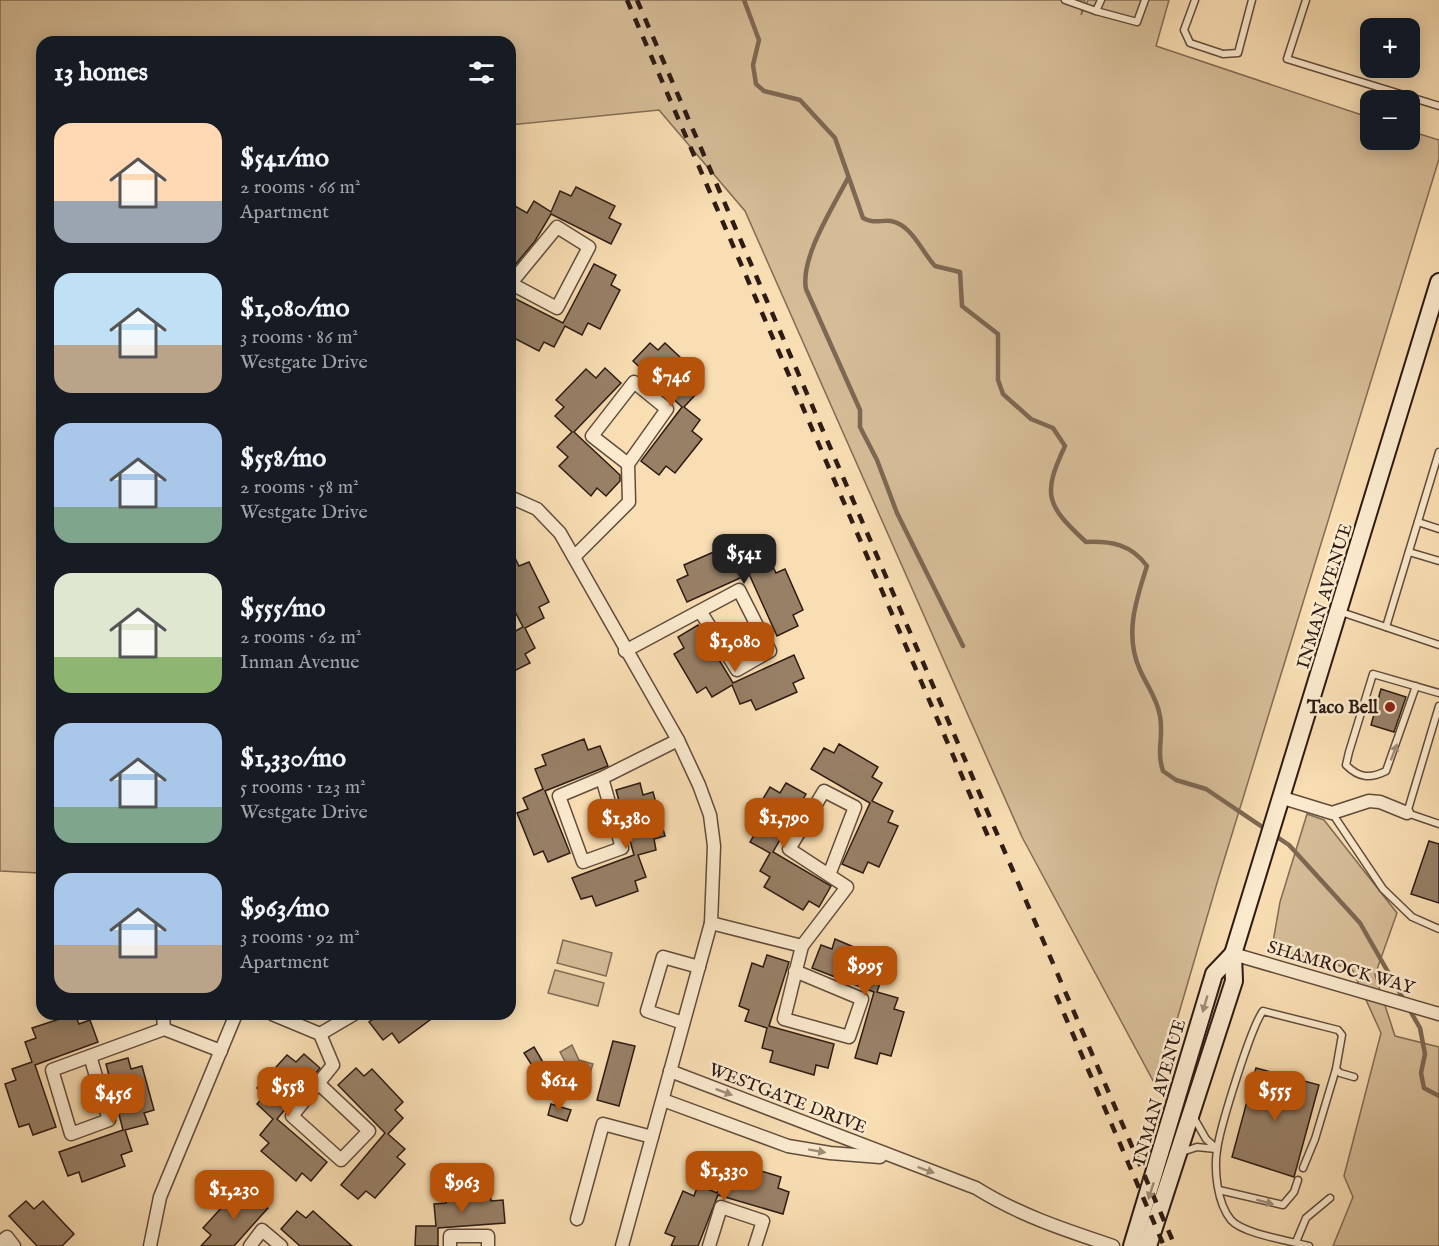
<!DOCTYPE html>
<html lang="en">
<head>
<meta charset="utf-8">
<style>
  :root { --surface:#171b24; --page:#242831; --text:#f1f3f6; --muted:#9ea1a6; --accent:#b45309 }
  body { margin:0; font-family:"IM FELL English",serif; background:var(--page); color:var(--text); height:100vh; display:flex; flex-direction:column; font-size:22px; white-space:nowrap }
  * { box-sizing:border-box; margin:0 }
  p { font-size:20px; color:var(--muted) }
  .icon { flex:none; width:33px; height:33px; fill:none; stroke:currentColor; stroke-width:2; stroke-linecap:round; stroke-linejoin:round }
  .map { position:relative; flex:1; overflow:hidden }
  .sheet { position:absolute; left:36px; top:36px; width:480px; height:984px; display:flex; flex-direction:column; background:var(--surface); border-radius:18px; box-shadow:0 3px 15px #0003 }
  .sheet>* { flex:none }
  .tools { position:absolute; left:1360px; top:18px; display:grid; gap:12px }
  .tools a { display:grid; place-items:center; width:60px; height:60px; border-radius:12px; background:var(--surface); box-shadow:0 3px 15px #0003; font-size:30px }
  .price { position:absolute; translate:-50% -51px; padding:0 14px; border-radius:12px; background:var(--accent); color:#fff; font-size:20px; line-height:39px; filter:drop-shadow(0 2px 3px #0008) }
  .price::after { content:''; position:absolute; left:50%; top:36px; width:18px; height:14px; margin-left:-9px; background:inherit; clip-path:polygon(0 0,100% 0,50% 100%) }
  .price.current { background:#222; color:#fff }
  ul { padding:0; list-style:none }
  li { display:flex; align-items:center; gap:18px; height:150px; padding:0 18px }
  li span { display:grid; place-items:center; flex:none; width:168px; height:120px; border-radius:18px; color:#555 }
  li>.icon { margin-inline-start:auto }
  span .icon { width:72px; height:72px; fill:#fffc; stroke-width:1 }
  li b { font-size:26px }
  h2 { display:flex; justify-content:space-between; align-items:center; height:72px; padding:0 18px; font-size:26px }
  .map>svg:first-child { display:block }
  .green { fill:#d6bd98; stroke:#826c56; stroke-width:1.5 }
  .water { fill:#b49c7d; stroke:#7e6853; stroke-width:1.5 }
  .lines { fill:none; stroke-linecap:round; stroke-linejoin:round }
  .stream { stroke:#7e6853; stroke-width:4.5 }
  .building { fill:#988067; stroke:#2e1b14; stroke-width:1.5 }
  .lane-casing { stroke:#614c3c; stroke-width:9 }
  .street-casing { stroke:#614c3c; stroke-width:15 }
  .secondary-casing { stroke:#2e1b14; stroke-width:20 }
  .lane { stroke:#fbeace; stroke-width:6 }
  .street { stroke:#fbeace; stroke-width:12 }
  .secondary { stroke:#fbeace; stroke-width:16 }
  .rail { stroke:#2e1b14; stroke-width:4.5; stroke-dasharray:10 10; stroke-linecap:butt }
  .oneway { fill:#9f8d7a }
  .poi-dot { fill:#8f2418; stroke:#fbeace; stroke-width:2 }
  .labels { text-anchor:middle; stroke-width:5; stroke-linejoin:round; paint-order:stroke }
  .street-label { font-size:18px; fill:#2e1b14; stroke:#fbeace }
  .poi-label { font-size:18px; font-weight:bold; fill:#2e1b14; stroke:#fbeace; text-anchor:end }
</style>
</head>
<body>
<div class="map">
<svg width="1439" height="1246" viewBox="0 0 1439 1246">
  <rect width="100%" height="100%" fill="#f9deb3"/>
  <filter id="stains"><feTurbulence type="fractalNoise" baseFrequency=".00333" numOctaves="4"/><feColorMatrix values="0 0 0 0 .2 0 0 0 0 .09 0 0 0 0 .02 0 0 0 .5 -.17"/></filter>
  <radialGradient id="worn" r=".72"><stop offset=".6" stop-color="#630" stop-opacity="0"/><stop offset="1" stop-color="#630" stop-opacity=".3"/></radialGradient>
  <!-- green -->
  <g class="green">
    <polygon points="0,0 1085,0 1081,15 1088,0 1169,0 1156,46 1371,118 1371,140 1410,140 1410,131 1439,140 1439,159 1217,883 1157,1088 1022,837 745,211 659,110 510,125 510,42 42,42 42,861 39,873 0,871"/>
    <polygon points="1307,814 1324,820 1397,913 1375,975 1395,1036 1439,1047 1439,1246 1333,1246 1353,1197 1344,1176 1381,1033 1352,969 1272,948 1280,902"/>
    <polygon points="563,940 612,953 606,976 557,963"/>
    <polygon points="555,970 604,983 598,1006 548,993"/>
  </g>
  <!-- water -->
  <polygon class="water" points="572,1045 579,1060 593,1064 584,1091 586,1096 562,1089 570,1071 560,1052"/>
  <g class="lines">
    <!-- stream -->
    <g class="stream">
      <path d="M744,0L759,40L753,65L756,84L764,91L800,100L835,138L863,218C874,224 880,220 891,221C912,225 922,252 935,266L960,272L962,306L998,334V380L1003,394L1031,419L1053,428L1065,446C1042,495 1046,505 1086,542C1111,541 1131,544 1147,566C1136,600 1124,635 1140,670C1147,686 1157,698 1160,716C1164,738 1156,749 1163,771L1176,780L1206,789L1289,845L1360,923L1420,1028L1425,1054L1421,1073L1424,1088L1439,1096"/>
      <path d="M848,178C833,207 800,258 806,289L860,410V427L877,460L897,513L963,646"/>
    </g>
  </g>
  <!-- building -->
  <g class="building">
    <polygon points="576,187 615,206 609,218 621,224 611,244 551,214 535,241 510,271 510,215 515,206 527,213 534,201 551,212 560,191 571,196"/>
    <polygon points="594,264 616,275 611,285 620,290 600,329 588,323 582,335 565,326 554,347 544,342 539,351 510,336 510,296 563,323"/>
    <polygon points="650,343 658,350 665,343 697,373 688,382 698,392 684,407 700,420 692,431 702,439 675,473 666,466 659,475 641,461 682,407 633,361"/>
    <polygon points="605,368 621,383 574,432 620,475 620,481 606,496 597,488 591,496 559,466 568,457 557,447 572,432 555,416 564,407 556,400 586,369 596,378"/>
    <polygon points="725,547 730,557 741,552 750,572 771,563 776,573 785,569 803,610 793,615 798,626 777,636 749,574 687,602 677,580 688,575 684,565"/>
    <polygon points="510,548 519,566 529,562 549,602 539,607 544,618 525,628 535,648 525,654 530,663 510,673 510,634 523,627 510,602"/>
    <polygon points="698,625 733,683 794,655 804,678 793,683 797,692 756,710 751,700 740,704 732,685 712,697 706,687 697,693 674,654 684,648 678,637"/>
    <polygon points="1381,689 1406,697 1394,732 1371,725"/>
    <polygon points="584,739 588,750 600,746 608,766 545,791 570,853 548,862 543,851 534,855 517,813 528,809 523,798 543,789 535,769 546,765 542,755"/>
    <polygon points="839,744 878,767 872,777 882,783 872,801 893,811 888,822 898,826 879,867 868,862 863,873 842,864 870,803 811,769 824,748 834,753"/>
    <polygon points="640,783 643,795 653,792 665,836 654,839 656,850 638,855 646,877 635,881 638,891 596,906 592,896 581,899 572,878 634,855 616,790"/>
    <polygon points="786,783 806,794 773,852 831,886 819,907 809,901 803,910 764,887 770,877 760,871 770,853 750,842 756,832 747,826 770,787 780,793"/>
    <polygon points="1429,841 1439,844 1439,903 1411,894"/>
    <polygon points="835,939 877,957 873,967 884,972 877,992 898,998 894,1009 904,1012 891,1056 880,1053 877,1064 855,1058 874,992 812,968 821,945 832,949"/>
    <polygon points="767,955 789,962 769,1026 834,1044 828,1068 816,1065 814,1075 770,1062 773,1051 762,1048 767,1028 745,1021 749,1010 739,1006 752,963 763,967"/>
    <polygon points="75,1014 79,1024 90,1020 98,1042 35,1065 56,1127 33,1135 29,1124 19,1127 5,1084 16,1080 12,1069 32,1062 25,1042 36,1038 32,1028"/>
    <polygon points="380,1014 438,1014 399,1043 392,1033 383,1040 369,1022"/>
    <polygon points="613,1041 635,1046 619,1106 597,1100"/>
    <polygon points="534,1047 544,1064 535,1070 524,1053"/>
    <polygon points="304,1054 320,1068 277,1119 327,1162 311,1181 302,1173 296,1181 261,1151 269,1143 260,1135 273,1119 257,1104 265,1095 257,1088 287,1055 296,1062"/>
    <polygon points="128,1058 131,1069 142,1066 154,1110 144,1113 148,1124 125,1130 132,1151 121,1155 125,1166 82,1182 79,1172 68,1176 59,1152 123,1130 106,1064"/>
    <polygon points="356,1068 364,1076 372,1069 403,1102 395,1110 403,1118 388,1134 405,1149 397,1157 405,1164 375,1198 366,1191 358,1199 341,1185 385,1133 338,1085"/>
    <polygon points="1256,1068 1319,1085 1294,1177 1232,1157"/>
    <polygon points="551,1104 571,1110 567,1121 548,1115"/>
    <polygon points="738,1164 781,1177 778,1188 789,1192 783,1214 718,1195 698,1246 671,1246 675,1237 665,1233 683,1191 694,1196 698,1185 717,1193 724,1171 735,1174"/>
    <polygon points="490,1189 491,1201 503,1200 505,1223 438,1228 438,1246 415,1246 416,1226 436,1226 434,1204 446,1203 445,1193"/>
    <polygon points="250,1193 268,1208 234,1246 201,1246 211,1235 203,1228 234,1194 242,1202"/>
    <polygon points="26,1201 34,1209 43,1201 74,1234 62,1246 37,1246 9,1216"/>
    <polygon points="297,1211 306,1218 313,1211 352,1246 300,1246 281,1229"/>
  </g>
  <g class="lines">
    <!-- lane casing -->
    <g class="lane-casing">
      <g id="lane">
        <polyline points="1065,0 1096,11"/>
        <polyline points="1101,0 1096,11 1137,22 1145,0"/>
        <polyline points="1195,0 1184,30 1190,43 1223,54 1238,53 1252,0"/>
        <polyline points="1306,0 1287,59 1439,106"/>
        <polyline points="1418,522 1439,529"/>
        <polyline points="1409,552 1439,561"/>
        <polyline points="1341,612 1439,645"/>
        <polyline points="1386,627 1439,452"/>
        <path d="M1416,686L1386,771C1370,779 1359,778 1346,765L1349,752L1373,674L1439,693"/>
        <polyline points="1439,706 1407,813 1439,824"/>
        <polyline points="1332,813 1383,889 1412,917 1439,929"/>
        <polyline points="1194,1118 1206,1139 1217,1149"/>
        <polyline points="1182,1152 1197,1147 1216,1149"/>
        <polyline points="1303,1168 1315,1139 1336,1069"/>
        <polyline points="1219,1190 1283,1205 1294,1192 1298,1180"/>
        <polyline points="1296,1242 1306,1218 1330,1198"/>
        <path d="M1309,1246C1291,1241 1243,1234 1231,1220C1217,1203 1214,1170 1217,1150C1220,1127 1251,1027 1263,1011L1338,1030L1342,1035L1336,1069L1340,1073L1354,1077"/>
      </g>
    </g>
    <!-- street casing -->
    <g class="street-casing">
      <g id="street">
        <polyline points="510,283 557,308 589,247 557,227 511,283"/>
        <polyline points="510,497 537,509 560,533 678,740 699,785 710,815 714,846 711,923 622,1246"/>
        <polyline points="574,557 629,502 628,464 592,436 634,382 667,409 628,464"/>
        <polyline points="625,651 739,590 770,651 737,670 700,611"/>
        <polyline points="602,778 622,848 583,862 559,796 602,778 678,740"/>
        <polyline points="1283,798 1332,813 1369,801 1380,802 1407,813"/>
        <polyline points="711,923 802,946 784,1019 849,1037 862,999 795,971"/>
        <polyline points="802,946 847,887 789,849 824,791 855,807 829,875"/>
        <polyline points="1233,954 1439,1014"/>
        <polyline points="163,1014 164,1029"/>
        <polyline points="272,1014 320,1034 333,1065 292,1116 341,1160 369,1131 318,1083"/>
        <polyline points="683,1023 647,1011 663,957 699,967"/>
        <polyline points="320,1034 354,1014"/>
        <polyline points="90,1056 109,1120 71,1134 52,1070 164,1029 221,1051"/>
        <path d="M670,1071L976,1188C1019,1215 1065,1230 1113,1246"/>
        <polyline points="663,1100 788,1146 830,1153 880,1157"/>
        <polyline points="577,1219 603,1124 652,1137"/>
        <polyline points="0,1243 7,1237 14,1246"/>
        <polyline points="150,1246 160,1197 236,1014"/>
        <polyline points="250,1246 262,1230 281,1246"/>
        <polyline points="450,1246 450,1236 488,1236 488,1246"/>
        <polyline points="709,1246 721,1207 763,1221 755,1246"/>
      </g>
    </g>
    <!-- secondary casing -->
    <g class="secondary-casing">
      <g id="secondary">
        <polyline points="1132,1246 1214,974 1233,954"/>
        <polyline points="1148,1246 1234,981 1233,954 1439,282"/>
      </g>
    </g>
    <!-- lane -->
    <use href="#lane" class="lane"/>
    <!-- street -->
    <use href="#street" class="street"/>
    <!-- secondary -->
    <use href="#secondary" class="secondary"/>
    <!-- rail -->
    <g class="rail">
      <polyline points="627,0 990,841"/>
      <polyline points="637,0 1175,1246"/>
      <polyline points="1056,995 1164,1246"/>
    </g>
  </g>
  <!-- one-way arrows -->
  <defs><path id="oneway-solid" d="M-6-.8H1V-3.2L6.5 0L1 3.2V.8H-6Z" transform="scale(1.5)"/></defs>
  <g class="oneway">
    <use href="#oneway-solid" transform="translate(1394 752) rotate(-69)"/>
    <use href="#oneway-solid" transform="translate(1205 1004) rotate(106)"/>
    <use href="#oneway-solid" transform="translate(724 1092) rotate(21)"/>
    <use href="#oneway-solid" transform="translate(817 1151) rotate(10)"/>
    <use href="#oneway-solid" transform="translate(926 1170) rotate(20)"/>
    <use href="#oneway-solid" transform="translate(1151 1191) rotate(108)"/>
    <use href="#oneway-solid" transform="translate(1265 1202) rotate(15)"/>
  </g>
  <!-- markers -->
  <circle class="poi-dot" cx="1390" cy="707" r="6"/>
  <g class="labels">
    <!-- street labels -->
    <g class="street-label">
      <text transform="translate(1324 596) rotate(-73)" y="6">INMAN AVENUE</text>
      <text transform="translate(1341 967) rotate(16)" y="6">SHAMROCK WAY</text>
      <text transform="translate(1159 1092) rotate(-74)" y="6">INMAN AVENUE</text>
      <text transform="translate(788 1098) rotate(21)" y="6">WESTGATE DRIVE</text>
    </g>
    <!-- poi labels -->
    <g class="poi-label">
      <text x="1378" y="713">Taco Bell</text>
    </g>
  </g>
  <rect width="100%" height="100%" filter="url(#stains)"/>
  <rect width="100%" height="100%" fill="url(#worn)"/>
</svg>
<div class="tools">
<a>+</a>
<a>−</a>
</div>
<b class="price" style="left:671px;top:408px">$746</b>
<b class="price current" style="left:744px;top:585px">$541</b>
<b class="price" style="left:735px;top:673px">$1,080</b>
<b class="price" style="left:784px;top:849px">$1,790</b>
<b class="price" style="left:626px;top:850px">$1,380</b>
<b class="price" style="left:865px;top:997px">$995</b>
<b class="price" style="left:559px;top:1112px">$614</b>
<b class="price" style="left:288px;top:1118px">$558</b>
<b class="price" style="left:1275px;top:1122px">$555</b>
<b class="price" style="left:113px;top:1125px">$456</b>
<b class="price" style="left:724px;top:1202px">$1,330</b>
<b class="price" style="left:462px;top:1214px">$963</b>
<b class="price" style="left:234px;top:1221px">$1,230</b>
<section class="sheet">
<h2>13 homes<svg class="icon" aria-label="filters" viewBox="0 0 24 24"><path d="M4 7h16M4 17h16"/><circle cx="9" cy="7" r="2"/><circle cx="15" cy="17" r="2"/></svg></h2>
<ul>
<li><span style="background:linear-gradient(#ffd9b3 65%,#9aa5b1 0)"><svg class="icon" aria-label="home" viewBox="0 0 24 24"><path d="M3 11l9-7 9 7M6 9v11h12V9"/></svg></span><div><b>$541/mo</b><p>2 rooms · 66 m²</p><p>Apartment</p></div></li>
<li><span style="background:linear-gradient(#bfe0f5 60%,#b9a48a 0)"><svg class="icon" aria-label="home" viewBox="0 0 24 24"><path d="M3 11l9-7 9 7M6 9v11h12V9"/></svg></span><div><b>$1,080/mo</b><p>3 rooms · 86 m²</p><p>Westgate Drive</p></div></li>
<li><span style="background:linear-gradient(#a9c7e8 70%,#7fa58c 0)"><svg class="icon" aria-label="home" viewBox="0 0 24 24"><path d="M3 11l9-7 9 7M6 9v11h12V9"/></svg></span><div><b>$558/mo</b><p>2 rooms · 58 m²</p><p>Westgate Drive</p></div></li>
<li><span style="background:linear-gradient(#dfe7d0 70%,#8fb573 0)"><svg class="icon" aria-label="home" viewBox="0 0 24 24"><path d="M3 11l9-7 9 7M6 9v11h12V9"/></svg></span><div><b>$555/mo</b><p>2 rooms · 62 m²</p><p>Inman Avenue</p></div></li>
<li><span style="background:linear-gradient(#a9c7e8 70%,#7fa58c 0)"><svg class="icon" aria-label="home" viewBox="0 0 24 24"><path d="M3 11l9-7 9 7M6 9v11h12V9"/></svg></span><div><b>$1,330/mo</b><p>5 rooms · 123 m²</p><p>Westgate Drive</p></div></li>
<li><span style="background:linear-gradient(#a9c7e8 60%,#b9a48a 0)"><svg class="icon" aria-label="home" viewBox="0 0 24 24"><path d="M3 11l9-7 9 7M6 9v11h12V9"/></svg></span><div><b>$963/mo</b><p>3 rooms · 92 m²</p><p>Apartment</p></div></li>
</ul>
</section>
</div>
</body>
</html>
